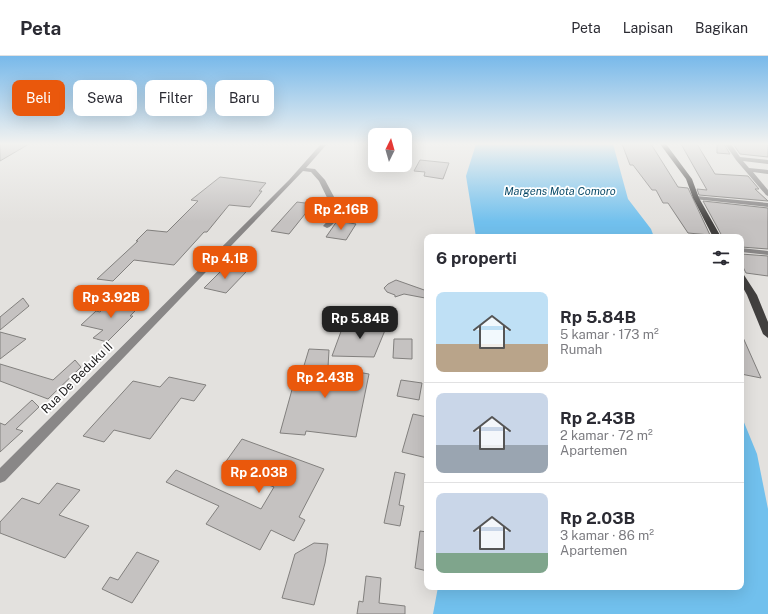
<!DOCTYPE html>
<html lang="id">
<head>
<meta charset="utf-8">
<style>
  :root { --surface:#fff; --page:#f7f7f7; --text:#2b2b33; --muted:#7c7c81; --line:#e1e1e2; --accent:#ea580c }
  body { margin:0; font-family:"Public Sans",sans-serif; background:var(--page); color:var(--text); height:100vh; display:flex; flex-direction:column; font-size:15px; white-space:nowrap }
  * { box-sizing:border-box; margin:0 }
  p { font-size:13px; color:var(--muted) }
  .icon { flex:none; width:22px; height:22px; fill:none; stroke:currentColor; stroke-width:2; stroke-linecap:round; stroke-linejoin:round }
  .map { position:relative; flex:1; overflow:hidden }
  .side { position:absolute; left:424px; top:178px; width:320px; height:356px; display:flex; flex-direction:column; background:var(--surface); border-radius:8px; box-shadow:0 4px 16px #0002 }
  .side>* { flex:none }
  .banner { position:absolute; left:12px; top:24px; width:352px; height:36px; display:flex; gap:8px }
  .needle { width:26px; rotate:5deg }
  .controls { position:absolute; left:368px; top:72px; display:grid; gap:8px }
  .controls a { display:grid; place-items:center; width:44px; height:44px; border-radius:8px; background:var(--surface); box-shadow:0 4px 16px #0002; font-size:20px }
  .price { position:absolute; translate:-50% -34px; padding:0 9px; border-radius:8px; background:var(--accent); color:#fff; font-size:13px; line-height:26px; filter:drop-shadow(0 1px 2px #0008) }
  .price::after { content:''; position:absolute; left:50%; top:24px; width:12px; height:9px; margin-left:-6px; background:inherit; clip-path:polygon(0 0,100% 0,50% 100%) }
  .price.active { background:#222; color:#fff }
  ul { padding:0; list-style:none }
  li { display:flex; align-items:center; gap:12px; height:100px; padding:0 12px }
  li+li { border-top:1px solid var(--line) }
  li span { display:grid; place-items:center; flex:none; width:112px; height:80px; border-radius:8px; color:#555 }
  li>.icon { margin-inline-start:auto }
  span .icon { width:48px; height:48px; fill:#fffc; stroke-width:1 }
  li b { font-size:17px }
  h2 { display:flex; justify-content:space-between; align-items:center; height:48px; padding:0 12px; font-size:17px }
  .chip { padding:0 14px; border-radius:8px; background:var(--surface); box-shadow:0 4px 16px #0002; font-size:14px; line-height:36px }
  .chip.active { background:var(--accent); color:#fff }
  header { display:flex; align-items:center; gap:24px; box-sizing:border-box; height:56px; padding:0 20px; background:var(--surface); border-bottom:1px solid var(--line) }
  header strong { font-size:19px }
  nav { display:flex; gap:22px; margin-inline-start:auto; font-size:14px }
  .map>svg:first-child { display:block }
  .water { fill:#71c0ed }
  .building { fill:#c5c2c1; stroke:#82807e }
  .lines { fill:none; stroke-linecap:round; stroke-linejoin:round }
  .minor { fill:#898787; fill-rule:evenodd }
  .primary { fill:#42403f; fill-rule:evenodd }
  .labels { text-anchor:middle; stroke-width:3.5; stroke-linejoin:round; paint-order:stroke }
  .far-water-label { font-size:11px; font-style:italic; fill:#0a4b69; stroke:#fff }
  .street-label { font-size:12px; fill:#181717; stroke:#fff }
</style>
</head>
<body>
<header>
<strong>Peta</strong>
<nav><a>Peta</a><a>Lapisan</a><a>Bagikan</a></nav>
</header>
<div class="map">
<svg width="768" height="558" viewBox="0 0 768 558">
  <rect width="100%" height="100%" fill="#e3e1de"/>
  <!-- water -->
  <g class="water">
    <polygon points="476,88 613,88 628,143 651,173 654,181 476,181 466,120"/>
    <polygon points="741,359 757,398 768,453 768,558 433,558 438,531 741,531"/>
  </g>
  <!-- building -->
  <g class="building">
    <polygon points="0,88 29,88 0,105"/>
    <polygon points="622,88 651,88 678,131 688,132 710,179 688,177 668,147 663,147 656,134 652,134 633,109 630,109"/>
    <polygon points="681,88 697,88 715,118 748,120 759,133 755,133 768,145 699,139 697,133 707,134"/>
    <polygon points="717,88 724,88 730,98 717,97"/>
    <polygon points="733,88 768,88 768,101 740,98"/>
    <polygon points="420,104 449,107 443,123 424,120 425,116 414,115"/>
    <polygon points="220,121 266,127 259,135 262,135 250,151 229,149 207,176 204,176 174,209 134,204 113,225 97,223 138,185 136,185 147,174 167,176 198,145 191,144"/>
    <polygon points="703,145 768,152 768,193 741,191 741,181 722,180"/>
    <polygon points="297,146 313,148 289,178 271,175"/>
    <polygon points="337,165 356,168 346,184 326,181"/>
    <polygon points="741,198 768,200 768,220 746,217 741,207"/>
    <polygon points="225,211 246,216 226,237 204,232"/>
    <polygon points="396,224 427,235 425,242 404,238 395,241 395,239 387,236 384,232 388,228"/>
    <polygon points="23,242 29,250 0,274 0,261"/>
    <polygon points="111,245 140,250 130,260 133,260 107,286 93,282 103,274 81,269 96,255 100,256"/>
    <polygon points="369,263 388,267 374,301 332,300 343,270 365,272"/>
    <polygon points="0,276 26,283 0,303"/>
    <polygon points="741,277 761,322 741,318"/>
    <polygon points="394,283 412,283 412,303 393,302"/>
    <polygon points="309,293 329,294 328,311 369,318 356,381 306,375 305,379 280,377 298,312 303,313"/>
    <polygon points="75,304 81,311 48,343 0,325 0,308 53,324"/>
    <polygon points="169,321 206,329 194,345 181,342 150,383 114,374 104,386 83,380 133,325 160,331"/>
    <polygon points="401,324 422,327 419,344 397,340"/>
    <polygon points="32,344 39,351 16,373 23,375 0,396 0,367 5,369"/>
    <polygon points="413,358 427,361 427,402 402,396"/>
    <polygon points="242,383 324,413 299,461 305,464 294,485 271,474 260,494 206,468 219,450 166,426 176,414 261,453 274,431 222,411"/>
    <polygon points="395,416 405,418 399,449 404,450 400,470 384,467"/>
    <polygon points="57,427 80,434 59,459 89,470 65,502 0,477 0,466 22,442 39,448"/>
    <polygon points="420,475 427,476 427,515 415,512"/>
    <polygon points="314,487 328,488 325,507 314,549 282,542 295,498"/>
    <polygon points="137,496 159,505 132,547 102,533 110,521 118,524"/>
    <polygon points="366,520 381,522 379,547 405,550 405,558 357,558 359,545 363,546"/>
  </g>
  <g class="lines">
    <!-- minor -->
    <g class="minor">
      <path d="M321,88H327L306,112L315,113L325,124L341,154C338,161 334,170 327,172L323,170L332,160L333,154L319,125L311,116L303,115L5,425L0,427V412L289,124Z"/>
      <polygon points="725,88 731,88 740,101 768,104 768,108 743,105 749,112 768,114 768,118 753,116 768,134 768,140 766,139 736,104"/>
      <polygon points="696,140 768,147 768,151 694,143 693,142"/>
      <polygon points="741,192 768,195 768,199 741,196"/>
    </g>
    <!-- primary -->
    <g class="primary">
      <polygon points="660,88 666,88 692,123 699,142 721,181 713,181 693,142 686,123"/>
      <polygon points="741,218 744,219 757,239 768,266 768,282 763,278 747,239 741,228"/>
    </g>
  </g>
  <!-- sky -->
  <linearGradient id="sky" x2="0" y2="1"><stop stop-color="#78b9ea"/><stop offset="0.53" stop-color="#f2f2f0"/><stop offset="1" stop-color="#f2f2f0" stop-opacity="0"/></linearGradient>
  <rect width="768" height="166" fill="url(#sky)"/>
  <g class="labels">
    <!-- far-water labels -->
    <g class="far-water-label">
      <text x="560" y="139">Margens Mota Comoro</text>
    </g>
    <!-- street labels -->
    <g class="street-label">
      <text transform="translate(77 322) rotate(-45)" y="4">Rua De Beduku II</text>
    </g>
  </g>
</svg>
<div class="controls">
<a><svg class="needle" viewBox="-14 -14 28 28"><path d="M0-13l5 13h-10z" fill="#e53935"/><path d="M0 13l5-13h-10z" fill="#7c7c81"/></svg></a>
</div>
<b class="price" style="left:341px;top:175px">Rp 2.16B</b>
<b class="price" style="left:225px;top:224px">Rp 4.1B</b>
<b class="price" style="left:111px;top:263px">Rp 3.92B</b>
<b class="price active" style="left:360px;top:284px">Rp 5.84B</b>
<b class="price" style="left:325px;top:343px">Rp 2.43B</b>
<b class="price" style="left:259px;top:438px">Rp 2.03B</b>
<div class="banner">
<a class="chip active">Beli</a>
<a class="chip">Sewa</a>
<a class="chip">Filter</a>
<a class="chip">Baru</a>
</div>
<section class="side">
<h2>6 properti<svg class="icon" aria-label="filters" viewBox="0 0 24 24"><path d="M4 7h16M4 17h16"/><circle cx="9" cy="7" r="2"/><circle cx="15" cy="17" r="2"/></svg></h2>
<ul>
<li><span style="background:linear-gradient(#bfe0f5 65%,#b9a48a 0)"><svg class="icon" aria-label="home" viewBox="0 0 24 24"><path d="M3 11l9-7 9 7M6 9v11h12V9"/></svg></span><div><b>Rp 5.84B</b><p>5 kamar · 173 m²</p><p>Rumah</p></div></li>
<li><span style="background:linear-gradient(#c9d6e8 65%,#9aa5b1 0)"><svg class="icon" aria-label="home" viewBox="0 0 24 24"><path d="M3 11l9-7 9 7M6 9v11h12V9"/></svg></span><div><b>Rp 2.43B</b><p>2 kamar · 72 m²</p><p>Apartemen</p></div></li>
<li><span style="background:linear-gradient(#c9d6e8 75%,#7fa58c 0)"><svg class="icon" aria-label="home" viewBox="0 0 24 24"><path d="M3 11l9-7 9 7M6 9v11h12V9"/></svg></span><div><b>Rp 2.03B</b><p>3 kamar · 86 m²</p><p>Apartemen</p></div></li>
</ul>
</section>
</div>
</body>
</html>
